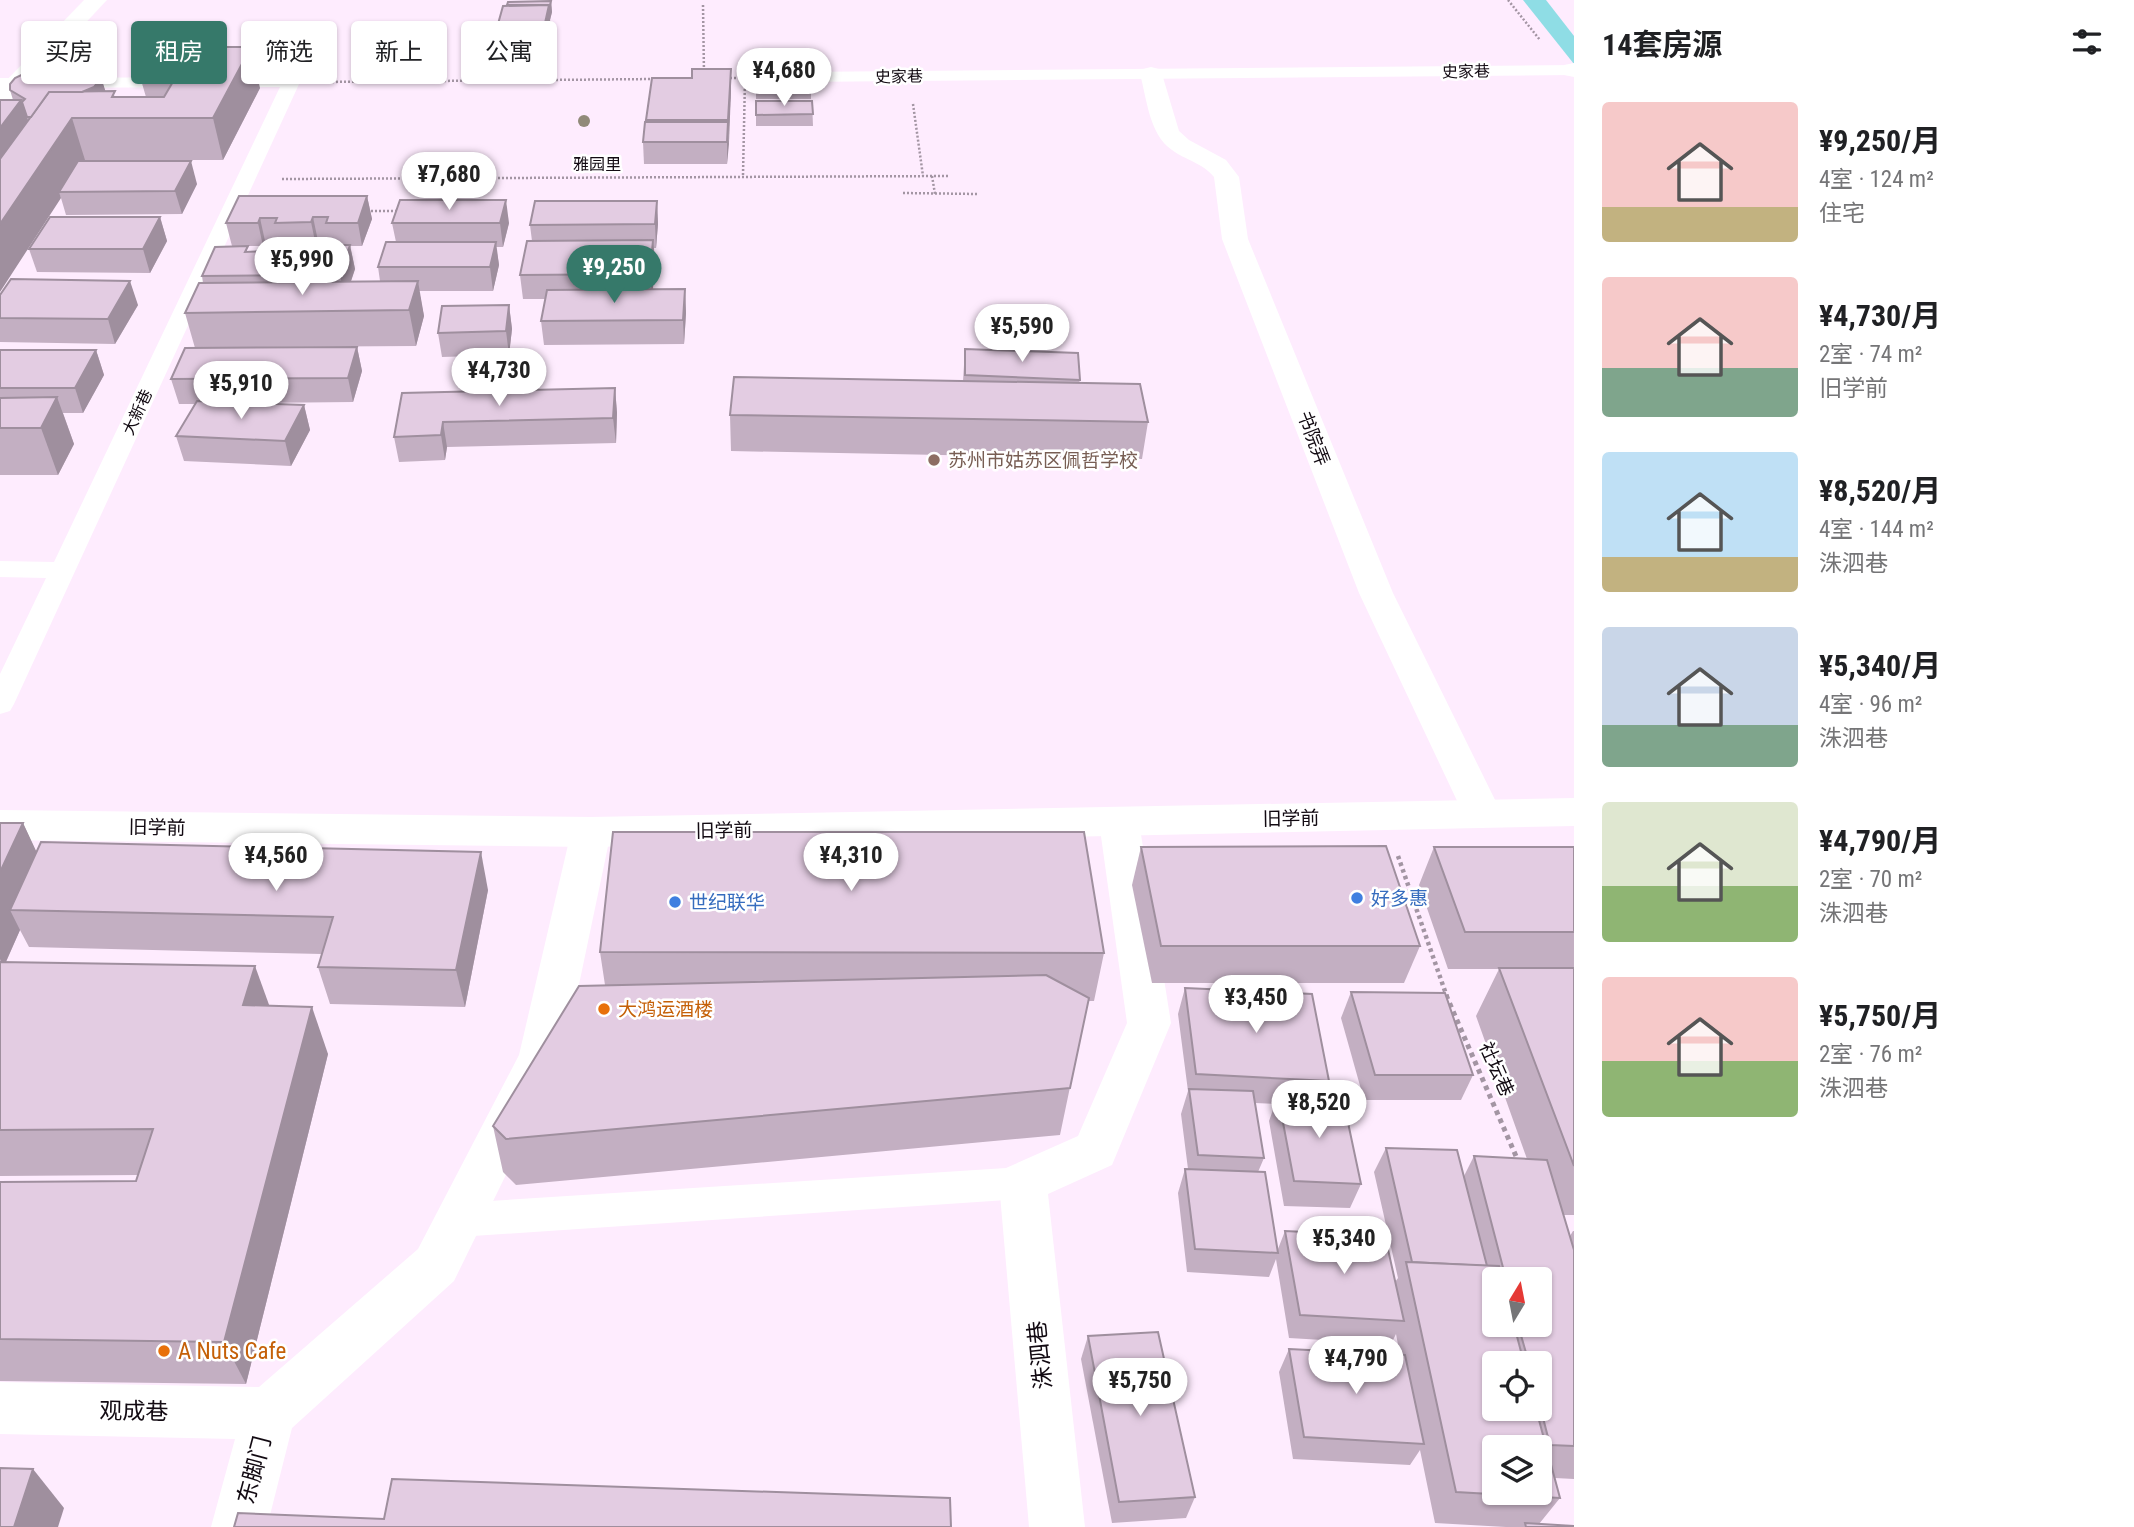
<!DOCTYPE html>
<html lang="zh">
<head>
<meta charset="utf-8">
<style>
  :root { --surface:#fff; --page:#f2f2f2; --text:#202124; --muted:#757577; --accent:#36796a }
  body { margin:0; font-family:"Roboto Condensed","Noto Sans SC",sans-serif; background:var(--page); color:var(--text); height:100vh; display:flex; flex-direction:column; font-size:26px; white-space:nowrap }
  * { box-sizing:border-box; margin:0 }
  p { font-size:23px; color:var(--muted) }
  .icon { flex:none; width:38px; height:38px; fill:none; stroke:currentColor; stroke-width:2; stroke-linecap:round; stroke-linejoin:round }
  .map { position:relative; flex:1; overflow:hidden }
  .side { display:flex; flex-direction:column; background:var(--surface); width:560px }
  .side>* { flex:none }
  .hud { position:absolute; left:21px; top:21px; width:665px; height:63px; display:flex; gap:14px }
  .needle { width:46px; rotate:10deg }
  .controls { position:absolute; left:1482px; top:1267px; display:grid; gap:14px }
  .controls a { display:grid; place-items:center; width:70px; height:70px; border-radius:7px; background:var(--surface); box-shadow:0 2px 5px #0004; font-size:35px }
  .price { position:absolute; translate:-50% -60px; padding:0 16px; border-radius:24px; background:#fff; color:#222; font-size:23px; line-height:46px; filter:drop-shadow(0 2px 4px #0008) }
  .price::after { content:''; position:absolute; left:50%; top:42px; width:21px; height:16px; margin-left:-10px; background:inherit; clip-path:polygon(0 0,100% 0,50% 100%) }
  .price.current { background:var(--accent); color:#fff }
  ul { padding:0; list-style:none }
  li { display:flex; align-items:center; gap:21px; height:175px; padding:0 28px }
  li span { display:grid; place-items:center; flex:none; width:196px; height:140px; border-radius:7px; color:#555 }
  li>.icon { margin-inline-start:auto }
  span .icon { width:84px; height:84px; fill:#fffc; stroke-width:1 }
  li b { font-size:30px }
  h2 { display:flex; justify-content:space-between; align-items:center; height:84px; padding:0 28px; font-size:30px }
  .chip { padding:0 24px; border-radius:7px; background:var(--surface); box-shadow:0 2px 5px #0004; font-size:24px; line-height:63px }
  .chip.current { background:var(--accent); color:#fff }
  main { display:flex; flex:1; min-height:0 }
  .map>svg:first-child { display:block }
  .water { fill:#8fdde5 }
  .lines { fill:none; stroke-linecap:round; stroke-linejoin:round }
  .path-far2 { stroke:#a395a3; stroke-width:2.5; stroke-dasharray:2 2; stroke-linecap:butt }
  .path-far1 { stroke:#a395a3; stroke-width:4.5; stroke-dasharray:3.5 3.5; stroke-linecap:butt }
  .path { stroke:#a395a3; stroke-width:5; stroke-dasharray:4.5 4.5; stroke-linecap:butt }
  .lane { fill:#fff; fill-rule:evenodd }
  .street { fill:#fff; fill-rule:evenodd }
  .secondary { fill:#fff; fill-rule:evenodd }
  .tree { fill:#918a79 }
  .wall { fill:#c3afc2; fill-rule:evenodd }
  .shaded-wall { fill:#9f8f9e }
  .building { fill:#e3cce2; stroke:#9f8f9e; stroke-width:2; fill-rule:evenodd }
  .education-dot { fill:#8d6e63; stroke:#fff; stroke-width:2.5 }
  .shop-dot { fill:#3f7fe0; stroke:#fff; stroke-width:2.5 }
  .food-dot { fill:#e8710a; stroke:#fff; stroke-width:2.5 }
  .labels { text-anchor:middle; stroke-width:5; stroke-linejoin:round; paint-order:stroke }
  .far-street-label { font-size:16px; fill:#120a12; stroke:#fff }
  .street-label { font-size:19px; fill:#120a12; stroke:#fff }
  .education-label { font-size:19px; fill:#785e54; stroke:#fff; text-anchor:start }
  .shop-label { font-size:19px; fill:#366cbe; stroke:#fff; text-anchor:start }
  .food-label { font-size:19px; fill:#c56008; stroke:#fff; text-anchor:start }
  .near-food-label { font-size:23px; fill:#c56008; stroke:#fff; text-anchor:start }
  .near-street-label { font-size:23px; fill:#120a12; stroke:#fff }
</style>
</head>
<body>
<main>
<div class="map">
<svg width="1574" height="1527" viewBox="0 0 1574 1527">
  <rect width="100%" height="100%" fill="#feecfe"/>
  <!-- water -->
  <polygon class="water" points="1523,0 1546,0 1574,36 1574,64"/>
  <g class="lines">
    <!-- path-far2 -->
    <g class="path-far2">
      <polyline points="1508,0 1540,40"/>
      <polyline points="703,5 704,74"/>
      <polyline points="726,78 760,78"/>
      <polyline points="324,82 655,79"/>
      <polyline points="913,104 923,176"/>
      <polyline points="743,175 745,78"/>
      <polyline points="932,176 935,194"/>
      <polyline points="282,179 948,176"/>
      <polyline points="903,193 977,194"/>
      <polyline points="367,211 398,211"/>
    </g>
    <!-- path-far1 -->
    <polyline class="path-far1" points="1398,856 1447,997"/>
    <!-- path -->
    <polyline class="path" points="1446,995 1519,1163"/>
    <!-- lane -->
    <g class="lane">
      <polygon points="1574,65 1572,75 799,82 790,77 799,72"/>
      <polygon points="291,77 300,82 14,704 10,711 0,714 0,674 46,578 0,577 0,561 54,562 280,87 0,88 0,78"/>
      <polygon points="1023,1167 1036,1171 1042,1183 1036,1195 1023,1199 458,1237 445,1232 439,1220 445,1208 458,1203"/>
    </g>
    <!-- street -->
    <g class="street">
      <polygon points="1574,63 1574,77 1564,75 1561,70 1564,65"/>
      <path d="M1151,67L1159,69L1162,74L1179,131L1189,140L1226,160L1239,177L1248,239L1393,593L1502,814L1496,824L1482,828L1468,824L1359,593L1222,239L1214,177C1203,163 1185,160 1172,150C1149,134 1147,99 1140,74L1143,69Z"/>
      <polygon points="1119,807 1133,812 1139,822 1171,1023 1112,1165 1048,1194 1085,1527 1029,1527 999,1183 1006,1168 1078,1136 1127,1023 1099,822 1105,812"/>
      <polygon points="591,817 605,822 611,832 564,1056 454,1281 292,1428 267,1527 211,1527 235,1439 0,1434 0,1382 259,1387 418,1249 519,1055 571,832 577,822"/>
    </g>
    <!-- secondary -->
    <g class="secondary">
      <polygon points="84,0 107,0 8,106 0,108 0,87"/>
      <polygon points="1574,798 1574,826 591,847 0,840 0,810 591,817"/>
    </g>
  </g>
  <!-- trees -->
  <circle class="tree" cx="584" cy="121" r="6"/>
  <!-- wall -->
  <g class="wall">
    <polygon points="551,1 552,12 550,20 551,26 544,70 496,70 495,59 500,35 498,24"/>
    <polygon points="146,47 260,88 223,160 85,160 84,161 197,184 182,214 66,215 61,198 13,100 10,90 100,74 105,91 117,97 146,97 136,63"/>
    <rect x="756" y="75" width="55" height="24"/>
    <polygon points="731,91 727,164 644,164 643,142 646,120"/>
    <polygon points="756,101 812,101 813,126 756,126"/>
    <path d="M367,196L372,219L362,246H350L355,269L351,281H380L378,267L396,242L392,223H509L503,247H496L499,265L493,291H419L424,316L416,346L254,347H357L362,371L353,402L257,403L304,405L310,430L291,466L184,461L176,436L195,404H179L171,379L195,348L185,313L203,283L202,276L263,251L280,246L279,241H265L263,246H232L226,223ZM318,241H330V245L315,251H303L302,246H316Z"/>
    <polygon points="657,201 658,224 656,248 654,248 655,264 653,289 685,289 686,313 684,344 544,345 541,321 545,299 523,299 520,275 532,241 530,225"/>
    <polygon points="160,217 167,241 150,273 37,272 29,249"/>
    <polygon points="0,295 138,305 115,344 0,342"/>
    <polygon points="509,305 512,329 509,355 442,357 438,333"/>
    <polygon points="965,349 1080,380 1079,383 1148,422 1142,459 731,451 730,415 963,381"/>
    <polygon points="0,350 96,350 104,375 83,413 63,413 74,444 58,475 0,475"/>
    <polygon points="615,388 617,413 616,443 447,447 445,460 399,462 394,437 402,393"/>
    <polygon points="0,823 23,823 36,852 488,890 465,1007 330,1004 318,967 322,954 29,947 20,930 6,962 269,1006 328,1054 246,1384 0,1381 0,1182 136,1181 138,1175 0,1176"/>
    <polygon points="1141,847 1420,946 1404,983 1152,983 1132,885"/>
    <path d="M1434,847H1574V1215H1563L1570,1236L1573,1231H1574V1479L1555,1478L1560,1498L1539,1524L1574,1527H1506L1435,1523L1420,1450L1410,1465L1293,1459L1279,1372L1289,1349L1400,1355L1396,1334L1391,1344L1289,1338L1276,1259L1269,1277L1187,1272L1178,1193L1185,1169H1188L1181,1114L1188,1091L1178,1014L1185,988L1329,1081L1323,1098L1361,1184L1350,1208L1284,1206L1269,1121L1275,1104L1255,1103L1264,1158L1258,1172L1278,1249L1285,1231L1395,1282L1398,1278L1374,1172L1386,1148L1464,1176L1474,1156L1527,1159L1476,1016L1499,969H1448L1419,885ZM1494,1279H1540V1325H1494ZM1494,1363H1540V1409H1494Z"/>
    <polygon points="600,952 1104,953 1094,1001 1088,1001 1060,1135 516,1185 503,1172 493,1126 605,985"/>
    <polygon points="1351,992 1473,1075 1461,1100 1364,1100 1341,1018"/>
    <polygon points="1088,1336 1195,1497 1186,1518 1112,1523 1081,1359"/>
  </g>
  <!-- shaded-wall -->
  <g class="shaded-wall">
    <polygon points="551,1 552,12 550,20 551,26 544,70 543,59 546,34 545,23 549,5"/>
    <polygon points="251,47 260,88 223,160 213,118"/>
    <polygon points="731,69 731,91 729,142 728,120"/>
    <polygon points="100,74 107,96 100,109 76,119 72,118 85,160 65,192 59,192 61,198 0,292 0,224 41,117"/>
    <polygon points="21,100 35,141 0,189 0,128"/>
    <polygon points="728,122 729,144 727,164 727,142"/>
    <polygon points="191,161 197,184 182,214 175,191"/>
    <polygon points="367,196 372,219 362,246 358,223"/>
    <polygon points="506,200 509,223 503,247 500,223"/>
    <polygon points="657,201 658,224 656,248 655,224"/>
    <polygon points="160,217 167,241 150,273 143,249"/>
    <polygon points="313,217 318,241 316,246 311,222"/>
    <polygon points="260,218 265,241 263,246 258,223"/>
    <polygon points="653,240 655,264 652,298 650,274"/>
    <polygon points="496,242 499,265 493,291 490,267"/>
    <polygon points="350,245 355,269 345,299 340,275"/>
    <polygon points="130,281 138,305 115,344 108,319"/>
    <polygon points="418,281 424,316 416,346 409,310"/>
    <polygon points="685,289 686,313 684,344 683,320"/>
    <polygon points="509,305 512,329 509,355 506,331"/>
    <polygon points="357,347 362,371 353,402 348,378"/>
    <polygon points="96,350 104,375 83,413 75,388"/>
    <polygon points="615,388 617,413 616,443 613,418"/>
    <polygon points="57,397 74,444 58,475 41,428"/>
    <polygon points="304,405 310,430 291,466 285,441"/>
    <polygon points="443,422 447,447 445,460 441,435"/>
    <polygon points="23,823 46,872 10,910 20,930 4,966 0,959 0,872"/>
    <polygon points="481,852 488,890 465,1007 456,970"/>
    <polygon points="255,966 272,1013 243,1005"/>
    <polygon points="312,1007 328,1054 246,1384 224,1342"/>
    <polygon points="33,1469 64,1508 58,1527 14,1527"/>
  </g>
  <!-- building -->
  <g class="building">
    <polygon points="551,1 549,9 549,5 507,5 508,2"/>
    <polygon points="549,5 545,23 498,24 503,6"/>
    <polygon points="500,34 516,34 514,45 528,45 530,34 546,34 543,59 495,59"/>
    <polygon points="146,47 251,47 213,118 72,118 0,224 0,159 49,92 115,91 112,97 164,97 184,63 136,63"/>
    <polygon points="76,64 95,69 100,74 100,80 94,87 82,92 49,92 31,117 27,117 22,102 25,99 10,90 10,84 15,78 36,68"/>
    <polygon points="692,69 731,69 728,120 646,120 652,78 692,78"/>
    <polygon points="756,75 811,75 812,88 756,88"/>
    <polygon points="0,100 21,100 0,128"/>
    <polygon points="756,101 812,101 813,114 756,115"/>
    <polygon points="645,122 728,122 727,142 643,142"/>
    <polygon points="78,161 191,161 175,191 59,192"/>
    <polygon points="239,196 367,196 358,223 326,223 328,217 313,217 311,222 275,223 277,218 260,218 258,223 226,223"/>
    <polygon points="400,200 506,200 500,223 392,223"/>
    <polygon points="535,201 657,201 655,224 530,225"/>
    <polygon points="50,217 160,217 143,249 29,249"/>
    <polygon points="653,240 650,274 520,275 527,241"/>
    <polygon points="386,242 496,242 490,267 378,267"/>
    <polygon points="318,245 350,245 340,275 202,276 215,247 248,246 245,252 263,251 265,246 302,246 300,251 315,251"/>
    <polygon points="11,279 130,281 108,319 0,318 0,295"/>
    <polygon points="418,281 409,310 185,313 199,283"/>
    <polygon points="685,289 683,320 541,321 547,290"/>
    <polygon points="509,305 506,331 438,333 442,306"/>
    <polygon points="357,347 348,378 171,379 185,348"/>
    <polygon points="965,349 1078,353 1080,380 965,375"/>
    <polygon points="0,350 96,350 75,388 0,388"/>
    <polygon points="734,377 1140,384 1148,422 730,415"/>
    <polygon points="615,388 613,418 443,422 441,435 394,437 402,393"/>
    <polygon points="57,397 41,428 0,428 0,398"/>
    <polygon points="197,401 304,405 285,441 176,436"/>
    <polygon points="0,823 23,823 0,872"/>
    <polygon points="613,832 1084,832 1104,953 600,952"/>
    <polygon points="41,842 481,852 456,970 318,967 333,917 10,910"/>
    <polygon points="1386,846 1420,946 1161,946 1141,847"/>
    <polygon points="1434,847 1574,847 1574,932 1465,932"/>
    <polygon points="0,962 255,966 243,1005 312,1007 224,1342 0,1339 0,1182 136,1181 153,1129 0,1130"/>
    <polygon points="1499,968 1574,968 1574,1166"/>
    <polygon points="1046,975 1089,998 1070,1088 506,1139 493,1126 579,986"/>
    <polygon points="1185,988 1312,994 1329,1081 1196,1074"/>
    <polygon points="1351,992 1445,993 1473,1075 1375,1075"/>
    <polygon points="1189,1089 1253,1091 1264,1158 1198,1155"/>
    <polygon points="1278,1096 1343,1099 1361,1184 1294,1181"/>
    <polygon points="1386,1148 1457,1150 1487,1266 1412,1262"/>
    <polygon points="1474,1156 1547,1160 1574,1250 1574,1446 1550,1445 1540,1406 1540,1363 1529,1363 1518,1325 1540,1325 1540,1279 1506,1279"/>
    <polygon points="1185,1169 1265,1172 1278,1253 1195,1249"/>
    <polygon points="1285,1231 1385,1236 1404,1321 1300,1315"/>
    <path d="M1406,1262L1499,1266L1502,1279H1494V1325H1514L1524,1363H1494V1409H1536L1560,1498L1456,1492ZM1494,1447H1540V1493H1494Z"/>
    <polygon points="1158,1332 1195,1497 1119,1502 1088,1336"/>
    <polygon points="1289,1349 1405,1355 1424,1444 1304,1437"/>
    <polygon points="0,1468 33,1469 14,1527 0,1527"/>
    <polygon points="392,1479 950,1498 951,1527 234,1527 238,1513 384,1519"/>
    <polygon points="1525,1523 1574,1526 1574,1527 1526,1527"/>
  </g>
  <!-- markers -->
  <circle class="education-dot" cx="934" cy="460" r="7"/>
  <g class="shop-dot">
    <circle cx="1357" cy="898" r="7"/>
    <circle cx="675" cy="902" r="7"/>
  </g>
  <g class="food-dot">
    <circle cx="604" cy="1009" r="7"/>
    <circle cx="164" cy="1351" r="7"/>
  </g>
  <g class="labels">
    <!-- far-street labels -->
    <g class="far-street-label">
      <text transform="translate(1466 71) rotate(-1)" y="6">史家巷</text>
      <text transform="translate(899 76) rotate(-1)" y="6">史家巷</text>
      <text x="597" y="170">雅园里</text>
      <text transform="translate(137 412) rotate(-65)" y="6">大新巷</text>
    </g>
    <!-- street labels -->
    <g class="street-label">
      <text transform="translate(1314 438) rotate(69)" y="7">书院弄</text>
      <text transform="translate(1291 818) rotate(-1)" y="7">旧学前</text>
      <text transform="translate(157 827) rotate(1)" y="7">旧学前</text>
      <text transform="translate(724 830) rotate(-1)" y="7">旧学前</text>
      <text transform="translate(1497 1069) rotate(66)" y="7">社坛巷</text>
    </g>
    <!-- education labels -->
    <g class="education-label">
      <text x="948" y="467">苏州市姑苏区佩哲学校</text>
    </g>
    <!-- shop labels -->
    <g class="shop-label">
      <text x="1371" y="905">好多惠</text>
      <text x="689" y="909">世纪联华</text>
    </g>
    <!-- food labels -->
    <g class="food-label">
      <text x="618" y="1016">大鸿运酒楼</text>
    </g>
    <!-- near-food labels -->
    <g class="near-food-label">
      <text x="178" y="1359">A Nuts Cafe</text>
    </g>
    <!-- near-street labels -->
    <g class="near-street-label">
      <text transform="translate(1040 1355) rotate(-96)" y="8">洙泗巷</text>
      <text transform="translate(134 1411) rotate(1)" y="8">观成巷</text>
      <text transform="translate(254 1470) rotate(-75)" y="8">东脚门</text>
    </g>
  </g>
</svg>
<div class="controls">
<a><svg class="needle" viewBox="-14 -14 28 28"><path d="M0-13l5 13h-10z" fill="#e53935"/><path d="M0 13l5-13h-10z" fill="#757577"/></svg></a>
<a><svg class="icon" aria-label="locate" viewBox="0 0 24 24"><circle cx="12" cy="12" r="6"/><path d="M12 2v4M12 18v4M2 12h4M18 12h4"/></svg></a>
<a><svg class="icon" aria-label="layers" viewBox="0 0 24 24"><path d="M12 4l9 5-9 5-9-5zM3 14l9 5 9-5"/></svg></a>
</div>
<b class="price" style="left:784px;top:108px">¥4,680</b>
<b class="price" style="left:449px;top:212px">¥7,680</b>
<b class="price" style="left:302px;top:297px">¥5,990</b>
<b class="price current" style="left:614px;top:305px">¥9,250</b>
<b class="price" style="left:1022px;top:364px">¥5,590</b>
<b class="price" style="left:499px;top:408px">¥4,730</b>
<b class="price" style="left:241px;top:421px">¥5,910</b>
<b class="price" style="left:276px;top:893px">¥4,560</b>
<b class="price" style="left:851px;top:893px">¥4,310</b>
<b class="price" style="left:1256px;top:1035px">¥3,450</b>
<b class="price" style="left:1319px;top:1140px">¥8,520</b>
<b class="price" style="left:1344px;top:1276px">¥5,340</b>
<b class="price" style="left:1356px;top:1396px">¥4,790</b>
<b class="price" style="left:1140px;top:1418px">¥5,750</b>
<div class="hud">
<a class="chip">买房</a>
<a class="chip current">租房</a>
<a class="chip">筛选</a>
<a class="chip">新上</a>
<a class="chip">公寓</a>
</div>
</div>
<section class="side">
<h2>14套房源<svg class="icon" aria-label="filters" viewBox="0 0 24 24"><path d="M4 7h16M4 17h16"/><circle cx="9" cy="7" r="2"/><circle cx="15" cy="17" r="2"/></svg></h2>
<ul>
<li><span style="background:linear-gradient(#f6c9c9 75%,#c2b280 0)"><svg class="icon" aria-label="home" viewBox="0 0 24 24"><path d="M3 11l9-7 9 7M6 9v11h12V9"/></svg></span><div><b>¥9,250/月</b><p>4室 · 124 m²</p><p>住宅</p></div></li>
<li><span style="background:linear-gradient(#f6c9c9 65%,#7fa58c 0)"><svg class="icon" aria-label="home" viewBox="0 0 24 24"><path d="M3 11l9-7 9 7M6 9v11h12V9"/></svg></span><div><b>¥4,730/月</b><p>2室 · 74 m²</p><p>旧学前</p></div></li>
<li><span style="background:linear-gradient(#bfe0f5 75%,#c2b280 0)"><svg class="icon" aria-label="home" viewBox="0 0 24 24"><path d="M3 11l9-7 9 7M6 9v11h12V9"/></svg></span><div><b>¥8,520/月</b><p>4室 · 144 m²</p><p>洙泗巷</p></div></li>
<li><span style="background:linear-gradient(#c9d6e8 70%,#7fa58c 0)"><svg class="icon" aria-label="home" viewBox="0 0 24 24"><path d="M3 11l9-7 9 7M6 9v11h12V9"/></svg></span><div><b>¥5,340/月</b><p>4室 · 96 m²</p><p>洙泗巷</p></div></li>
<li><span style="background:linear-gradient(#dfe7d0 60%,#8fb573 0)"><svg class="icon" aria-label="home" viewBox="0 0 24 24"><path d="M3 11l9-7 9 7M6 9v11h12V9"/></svg></span><div><b>¥4,790/月</b><p>2室 · 70 m²</p><p>洙泗巷</p></div></li>
<li><span style="background:linear-gradient(#f6c9c9 60%,#8fb573 0)"><svg class="icon" aria-label="home" viewBox="0 0 24 24"><path d="M3 11l9-7 9 7M6 9v11h12V9"/></svg></span><div><b>¥5,750/月</b><p>2室 · 76 m²</p><p>洙泗巷</p></div></li>
</ul>
</section>
</main>
</body>
</html>
